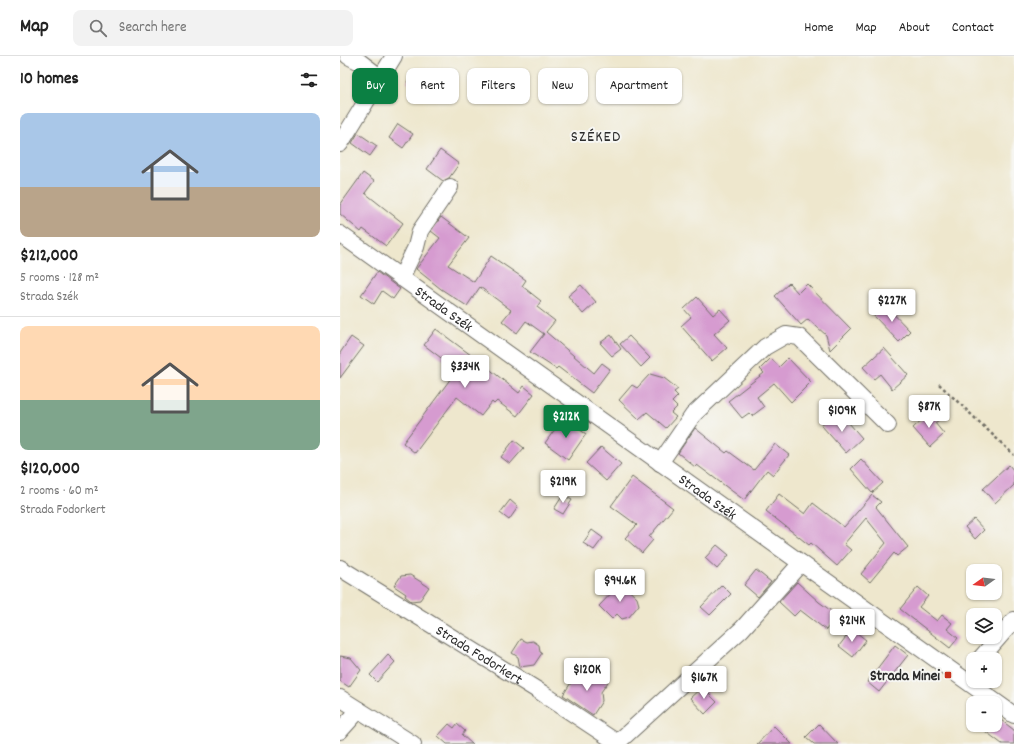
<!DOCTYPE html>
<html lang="en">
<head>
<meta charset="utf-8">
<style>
  :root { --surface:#fff; --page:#f2f2f2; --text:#222; --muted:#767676; --line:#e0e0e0; --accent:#0b8043 }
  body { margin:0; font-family:Dekko,sans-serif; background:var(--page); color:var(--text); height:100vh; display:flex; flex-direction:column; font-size:15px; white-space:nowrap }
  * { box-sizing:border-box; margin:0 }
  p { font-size:13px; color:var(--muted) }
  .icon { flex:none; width:22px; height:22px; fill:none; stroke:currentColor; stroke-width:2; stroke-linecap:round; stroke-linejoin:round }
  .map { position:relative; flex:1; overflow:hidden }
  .details { display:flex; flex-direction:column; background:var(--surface); width:340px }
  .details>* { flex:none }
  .banner { position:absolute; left:12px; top:12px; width:380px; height:36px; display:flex; gap:8px }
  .needle { width:26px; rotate:256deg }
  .fabs { position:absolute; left:626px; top:508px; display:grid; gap:8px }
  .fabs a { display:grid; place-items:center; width:36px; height:36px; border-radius:8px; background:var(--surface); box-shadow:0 1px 3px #0004; font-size:20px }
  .price { position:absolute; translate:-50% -34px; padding:0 9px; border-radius:4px; background:#fff; color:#222; font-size:13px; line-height:26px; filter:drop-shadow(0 1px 2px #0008) }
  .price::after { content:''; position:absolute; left:50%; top:24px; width:12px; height:9px; margin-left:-6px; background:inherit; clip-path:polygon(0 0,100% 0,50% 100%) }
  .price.on { background:var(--accent); color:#fff }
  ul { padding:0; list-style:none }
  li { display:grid; align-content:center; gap:8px; height:212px; padding:0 20px }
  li+li { border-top:1px solid var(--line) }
  li span { display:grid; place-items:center; height:124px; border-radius:8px; color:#555 }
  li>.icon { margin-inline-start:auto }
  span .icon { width:72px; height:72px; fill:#fffc; stroke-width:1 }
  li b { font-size:17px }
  h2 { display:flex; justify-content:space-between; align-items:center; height:48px; padding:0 20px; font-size:17px }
  .tag { padding:0 14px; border-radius:8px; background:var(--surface); box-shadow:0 1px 3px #0004; font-size:14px; line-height:36px }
  .tag.on { background:var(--accent); color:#fff }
  header { display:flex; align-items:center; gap:24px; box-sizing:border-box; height:56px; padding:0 20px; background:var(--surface); border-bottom:1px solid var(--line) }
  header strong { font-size:19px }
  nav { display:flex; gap:22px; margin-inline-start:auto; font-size:14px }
  .search { width:280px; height:36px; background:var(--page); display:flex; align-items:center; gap:10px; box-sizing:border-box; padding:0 14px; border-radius:8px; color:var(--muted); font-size:15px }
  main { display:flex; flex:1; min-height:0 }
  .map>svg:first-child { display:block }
  .building { fill:#d69bd0 }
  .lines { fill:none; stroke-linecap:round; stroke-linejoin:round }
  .minor-casing { stroke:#6f6d64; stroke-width:18 }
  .path { stroke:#6f6d64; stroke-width:2.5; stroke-dasharray:3 3; stroke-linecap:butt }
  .minor { stroke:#fff; stroke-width:16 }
  .poi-dot { fill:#c8321e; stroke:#f6f6f2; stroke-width:1.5 }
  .labels { text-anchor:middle; stroke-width:4; stroke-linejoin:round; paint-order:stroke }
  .street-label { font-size:15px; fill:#2b2b2b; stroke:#f6f6f2 }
  .poi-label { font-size:15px; font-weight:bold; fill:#2b2b2b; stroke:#f6f6f2; text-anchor:end }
  .neighbourhood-label { font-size:16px; letter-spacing:1px; fill:#2b2b2b; stroke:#f6f6f2 }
</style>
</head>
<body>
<header>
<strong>Map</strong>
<div class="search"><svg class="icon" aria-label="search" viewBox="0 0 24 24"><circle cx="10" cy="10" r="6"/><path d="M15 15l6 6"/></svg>Search here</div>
<nav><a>Home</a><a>Map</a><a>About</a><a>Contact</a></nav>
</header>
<main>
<section class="details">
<h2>10 homes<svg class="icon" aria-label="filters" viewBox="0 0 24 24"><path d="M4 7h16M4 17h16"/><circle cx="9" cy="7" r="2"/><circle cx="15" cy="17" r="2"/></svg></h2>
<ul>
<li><span style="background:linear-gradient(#a9c7e8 60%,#b9a48a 0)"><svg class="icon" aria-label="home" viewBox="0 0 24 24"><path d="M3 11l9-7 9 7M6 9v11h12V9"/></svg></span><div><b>$212,000</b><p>5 rooms · 128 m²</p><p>Strada Szék</p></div></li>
<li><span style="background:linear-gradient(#ffd9b3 60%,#7fa58c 0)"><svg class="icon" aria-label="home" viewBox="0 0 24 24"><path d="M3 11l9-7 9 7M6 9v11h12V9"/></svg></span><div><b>$120,000</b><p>2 rooms · 60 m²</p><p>Strada Fodorkert</p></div></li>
</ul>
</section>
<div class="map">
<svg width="674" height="688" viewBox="0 0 674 688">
  <rect width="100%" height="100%" fill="#f6f6f2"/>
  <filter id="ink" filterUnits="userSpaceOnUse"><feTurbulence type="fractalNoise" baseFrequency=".025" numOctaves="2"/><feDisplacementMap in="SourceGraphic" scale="8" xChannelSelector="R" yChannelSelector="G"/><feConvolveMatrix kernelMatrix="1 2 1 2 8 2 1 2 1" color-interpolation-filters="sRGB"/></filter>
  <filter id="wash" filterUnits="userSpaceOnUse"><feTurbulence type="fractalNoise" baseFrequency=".012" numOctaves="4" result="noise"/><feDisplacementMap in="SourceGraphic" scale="16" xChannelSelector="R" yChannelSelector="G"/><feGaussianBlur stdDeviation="0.9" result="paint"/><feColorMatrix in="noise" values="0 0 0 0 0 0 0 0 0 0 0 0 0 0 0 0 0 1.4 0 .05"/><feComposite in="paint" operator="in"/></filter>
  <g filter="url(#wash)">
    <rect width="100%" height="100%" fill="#eee7cd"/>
    <g id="blocks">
      <!-- building -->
      <g class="building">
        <polygon points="76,14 88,24 80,36 67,26"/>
        <polygon points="58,68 73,78 63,92 49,82"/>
        <polygon points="18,77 37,90 30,100 12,87"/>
        <polygon points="100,94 119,108 109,122 103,125 87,113"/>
        <polygon points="23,117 34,125 25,137 63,167 46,190 23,173 21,176 0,158 0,149"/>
        <polygon points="101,161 129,182 108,209 134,226 151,200 186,224 182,230 201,245 197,251 215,265 206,276 254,317 262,307 270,313 252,337 218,311 216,313 190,296 204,278 186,265 177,277 162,265 171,254 140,231 127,250 101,233 76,213 100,182 91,175"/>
        <polygon points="37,216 60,233 53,243 42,235 34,248 21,239"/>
        <polygon points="449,227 458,237 467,228 511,273 490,294 486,279 468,263 461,269 435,240"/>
        <polygon points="241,229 256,246 243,258 228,240"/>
        <polygon points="357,241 373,259 380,253 390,264 374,278 387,292 372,305 341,270 351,261 344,253"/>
        <polygon points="544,248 570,275 559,286 533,259"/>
        <polygon points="96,273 147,311 179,337 184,330 194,338 177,360 157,345 154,348 152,346 141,360 117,341 75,397 63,387 117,314 84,289"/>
        <polygon points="271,279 281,293 272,300 260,287"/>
        <polygon points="289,280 310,302 301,311 280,288"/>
        <polygon points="11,281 24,290 0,322 0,297"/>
        <polygon points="544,292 568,319 552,333 540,318 534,323 523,311"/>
        <polygon points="431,302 439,311 448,302 471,326 451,346 434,327 417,341 424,351 412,360 409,357 402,362 388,345 424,317 420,313"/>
        <polygon points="310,318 324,322 338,333 334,336 338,340 332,346 337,351 331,357 336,361 326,372 307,356 299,363 279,344 292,329 297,332"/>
        <polygon points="591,355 599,364 595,367 604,378 590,391 573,372"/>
        <polygon points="502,359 522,382 506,397 481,369 491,360 496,365"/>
        <polygon points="223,362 246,378 228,404 205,387"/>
        <polygon points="355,372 386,397 388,395 414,414 435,388 449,399 433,419 427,414 404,444 357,409 355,411 338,397"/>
        <polygon points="174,384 184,392 170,408 161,401"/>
        <polygon points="261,391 281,408 266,425 246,407"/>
        <polygon points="521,403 543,427 532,437 511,413"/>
        <polygon points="669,409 674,415 674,429 655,447 643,433"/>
        <polygon points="292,421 333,452 309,481 313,484 302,497 285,482 297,469 271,450"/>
        <polygon points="439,438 465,458 473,447 504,471 532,439 541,446 536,451 568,491 557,500 554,497 530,526 521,518 546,487 526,462 504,488 511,494 497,510 471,487 469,489 426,455"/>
        <polygon points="223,439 232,444 223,458 214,453"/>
        <polygon points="170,444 178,451 169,464 160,457"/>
        <polygon points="634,463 644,474 635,483 625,471"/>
        <polygon points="252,474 263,482 254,494 243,487"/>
        <polygon points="377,489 389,499 377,513 365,502"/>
        <polygon points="416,514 431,526 418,541 404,529"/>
        <polygon points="70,519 89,531 80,544 71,545 65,540 66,538 54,530 61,520"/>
        <polygon points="457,526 479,546 497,559 486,574 460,554 454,560 439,546"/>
        <polygon points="281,527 297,542 299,549 289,561 282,563 277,558 272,563 259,550"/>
        <polygon points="382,529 391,538 370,559 361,551"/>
        <polygon points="578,531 588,540 579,551 597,565 602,559 612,567 607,573 618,582 610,592 560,553"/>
        <polygon points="512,573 526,584 513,601 499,590"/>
        <polygon points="181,583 187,586 193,585 199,589 200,596 202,597 194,609 180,611 178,601 172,597"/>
        <polygon points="555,589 568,599 539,636 527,626"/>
        <polygon points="48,599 55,606 37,626 30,619"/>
        <polygon points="0,600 11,602 21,614 9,631 0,625"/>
        <polygon points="251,615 268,626 261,636 262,645 253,659 223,639 236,619 245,625"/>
        <polygon points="362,631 377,646 365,658 350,642"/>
        <polygon points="657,661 674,674 674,688 662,688 645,675 650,669 655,669"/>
        <polygon points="109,668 114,672 117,668 125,675 122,679 132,688 107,688 98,680"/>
        <polygon points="479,668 498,688 474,688 466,681"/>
        <polygon points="434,670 452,688 417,688"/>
      </g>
    </g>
  </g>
  <g filter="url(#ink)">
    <use href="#blocks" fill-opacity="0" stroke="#6f6d64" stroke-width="1"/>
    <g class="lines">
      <!-- minor casing -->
      <g class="minor-casing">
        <g id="minor">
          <polyline points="8,0 20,6 41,22"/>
          <polyline points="0,88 54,0"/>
          <path id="s1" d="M0,178L674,659"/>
          <polyline points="61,222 76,191 80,175 110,131"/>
          <polyline points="320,407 353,359 425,291 446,279 459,281 548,369"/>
          <path id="s2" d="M0,512L202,637L279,688"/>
          <polyline points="640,603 674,564"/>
          <polyline points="0,642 19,654"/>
          <polyline points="0,675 19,654 73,688"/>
          <polyline points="276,688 402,573 461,507"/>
        </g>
      </g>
      <!-- path -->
      <polyline class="path" points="599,328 674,399"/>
      <!-- minor -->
      <use href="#minor" class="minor"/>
    </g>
  </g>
  <!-- markers -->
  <rect class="poi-dot" x="604" y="615" width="8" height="8" rx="2"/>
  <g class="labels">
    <!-- street labels -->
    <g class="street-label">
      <text dy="5" stroke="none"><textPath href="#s1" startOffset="128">Strada Szék</textPath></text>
      <text dy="5" stroke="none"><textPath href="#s1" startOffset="452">Strada Szék</textPath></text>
      <text dy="5" stroke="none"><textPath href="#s2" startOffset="164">Strada Fodorkert</textPath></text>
    </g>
    <!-- poi labels -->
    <g class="poi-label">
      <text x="600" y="624">Strada Minei</text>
    </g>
    <!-- neighbourhood labels -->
    <g class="neighbourhood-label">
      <text x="256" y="85">SZÉKED</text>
    </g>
  </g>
</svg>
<div class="fabs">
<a><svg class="needle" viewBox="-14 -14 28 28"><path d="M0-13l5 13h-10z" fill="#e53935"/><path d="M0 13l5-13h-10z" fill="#767676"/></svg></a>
<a><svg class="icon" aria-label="layers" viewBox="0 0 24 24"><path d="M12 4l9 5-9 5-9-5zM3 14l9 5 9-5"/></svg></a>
<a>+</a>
<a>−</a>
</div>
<b class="price" style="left:552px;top:267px">$227K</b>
<b class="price" style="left:125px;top:333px">$334K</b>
<b class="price" style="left:589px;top:373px">$87K</b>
<b class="price" style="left:502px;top:377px">$109K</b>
<b class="price on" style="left:226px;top:383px">$212K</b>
<b class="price" style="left:223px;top:448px">$219K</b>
<b class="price" style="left:280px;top:547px">$94.6K</b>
<b class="price" style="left:512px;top:587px">$214K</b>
<b class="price" style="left:247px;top:636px">$120K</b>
<b class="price" style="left:364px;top:644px">$167K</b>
<div class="banner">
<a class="tag on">Buy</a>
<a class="tag">Rent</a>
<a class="tag">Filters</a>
<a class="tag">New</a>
<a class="tag">Apartment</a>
</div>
</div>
</main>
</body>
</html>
